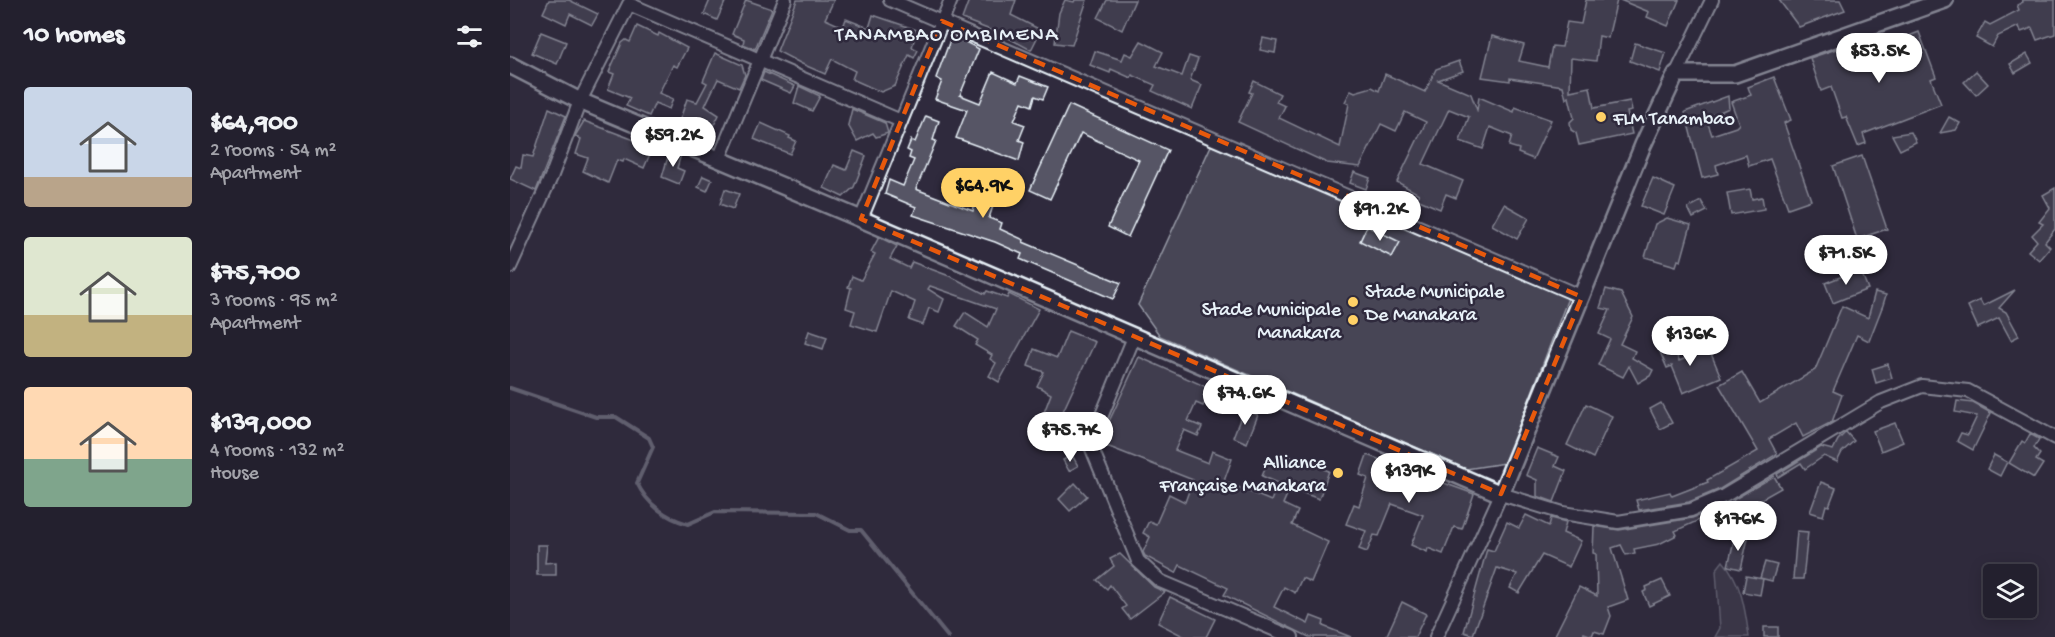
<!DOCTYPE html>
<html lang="en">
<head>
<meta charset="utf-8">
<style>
  :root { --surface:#23202e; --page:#2f2d3a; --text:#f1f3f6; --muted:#a3a3aa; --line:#403e4a; --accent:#ffd166 }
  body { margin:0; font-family:"Gochi Hand",sans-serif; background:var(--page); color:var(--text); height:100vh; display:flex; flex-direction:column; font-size:22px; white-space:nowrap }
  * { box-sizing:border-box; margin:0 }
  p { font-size:20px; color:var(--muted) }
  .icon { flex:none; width:33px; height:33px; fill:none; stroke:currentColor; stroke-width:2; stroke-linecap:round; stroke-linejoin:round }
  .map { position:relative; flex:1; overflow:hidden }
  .sheet { display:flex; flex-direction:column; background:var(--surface); width:510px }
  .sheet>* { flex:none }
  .buttons { position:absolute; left:1473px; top:564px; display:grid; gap:12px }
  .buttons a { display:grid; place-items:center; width:54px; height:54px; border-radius:6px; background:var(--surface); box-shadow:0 3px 15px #0003,0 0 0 2px var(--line); font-size:30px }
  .price { position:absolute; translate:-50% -51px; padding:0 14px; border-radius:21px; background:#fff; color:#222; font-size:20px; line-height:39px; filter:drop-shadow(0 2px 3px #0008) }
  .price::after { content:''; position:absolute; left:50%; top:36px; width:18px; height:14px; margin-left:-9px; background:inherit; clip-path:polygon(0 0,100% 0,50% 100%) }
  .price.selected { background:var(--accent); color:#111 }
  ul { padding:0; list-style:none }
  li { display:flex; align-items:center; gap:18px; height:150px; padding:0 24px }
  li span { display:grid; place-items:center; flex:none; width:168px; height:120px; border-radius:6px; color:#555 }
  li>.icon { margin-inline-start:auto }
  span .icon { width:72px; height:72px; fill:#fffc; stroke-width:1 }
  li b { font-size:26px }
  h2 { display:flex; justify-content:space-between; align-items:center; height:72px; padding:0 24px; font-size:26px }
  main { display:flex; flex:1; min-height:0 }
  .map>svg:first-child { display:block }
  .green { fill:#464455; stroke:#979aa6; stroke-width:1.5 }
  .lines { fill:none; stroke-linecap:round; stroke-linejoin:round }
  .stream { stroke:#9c9fab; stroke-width:4 }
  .building { fill:#575565; stroke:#e8f1f8; stroke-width:1.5 }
  .minor-casing { stroke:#e8f1f8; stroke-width:16 }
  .major-casing { stroke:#e8f1f8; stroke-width:20 }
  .minor { stroke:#2f2a3d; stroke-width:12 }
  .major { stroke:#2f2a3d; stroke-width:15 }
  .marked { fill:none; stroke:#e8590c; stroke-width:4.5; stroke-dasharray:12 8; stroke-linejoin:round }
  .poi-dot { fill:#ffd166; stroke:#2f2a3d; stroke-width:2 }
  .labels { text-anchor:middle; stroke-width:5; stroke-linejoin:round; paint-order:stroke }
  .poi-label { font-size:20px; fill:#e8f1f8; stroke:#2f2a3d; text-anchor:start }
  .neighbourhood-label { font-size:21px; letter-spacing:1.5px; fill:#e8f1f8; stroke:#2f2a3d }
</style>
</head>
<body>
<main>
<section class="sheet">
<h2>10 homes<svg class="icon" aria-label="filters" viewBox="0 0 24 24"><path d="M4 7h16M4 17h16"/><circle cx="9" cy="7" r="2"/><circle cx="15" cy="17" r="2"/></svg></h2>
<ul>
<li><span style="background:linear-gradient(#c9d6e8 75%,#b9a48a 0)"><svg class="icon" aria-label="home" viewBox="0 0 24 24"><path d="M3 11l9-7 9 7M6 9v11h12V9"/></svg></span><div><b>$64,900</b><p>2 rooms · 54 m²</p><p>Apartment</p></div></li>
<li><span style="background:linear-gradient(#dfe7d0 65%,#c2b280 0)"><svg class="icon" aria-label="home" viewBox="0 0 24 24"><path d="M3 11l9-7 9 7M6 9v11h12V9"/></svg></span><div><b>$75,700</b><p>3 rooms · 95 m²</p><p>Apartment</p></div></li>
<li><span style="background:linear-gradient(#ffd9b3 60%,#7fa58c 0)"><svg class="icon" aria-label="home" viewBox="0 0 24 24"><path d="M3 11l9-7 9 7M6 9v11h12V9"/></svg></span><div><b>$139,000</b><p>4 rooms · 132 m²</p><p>House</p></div></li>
</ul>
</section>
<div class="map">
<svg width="1545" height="637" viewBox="0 0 1545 637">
  <rect width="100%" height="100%" fill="#2f2a3d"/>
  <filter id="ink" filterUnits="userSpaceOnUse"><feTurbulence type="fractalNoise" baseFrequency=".0167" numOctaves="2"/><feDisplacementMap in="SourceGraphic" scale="12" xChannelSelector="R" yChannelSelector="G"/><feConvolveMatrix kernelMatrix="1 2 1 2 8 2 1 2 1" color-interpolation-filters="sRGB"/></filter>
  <g filter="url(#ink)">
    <!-- green -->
    <g class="green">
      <polygon points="705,137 1058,298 995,463 956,469 650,336 628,305"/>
      <path d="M1213,561C1232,583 1235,609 1239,637H1205L1210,628L1206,570Z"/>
    </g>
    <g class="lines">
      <!-- stream -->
      <path class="stream" d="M0,388L86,417H106L139,438L143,447L127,483C137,504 156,518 178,524L205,512L306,513L340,530H351L438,637"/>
    </g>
    <!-- building -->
    <g class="building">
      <polygon points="39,0 59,0 88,14 82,25 60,14 56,24 33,13"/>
      <polygon points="200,0 216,0 207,20 194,14"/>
      <polygon points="236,0 262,9 245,49 233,44 234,39 222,34"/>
      <polygon points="287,0 324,0 315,19 333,27 336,19 359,28 363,15 407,30 402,47 408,50 404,58 399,55 385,86 371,92 342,79 345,71 322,59 315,74 292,64 267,51"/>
      <polygon points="459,0 506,0 501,15 531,30 521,50 493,35 452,19"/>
      <polygon points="555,0 564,2 565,0 577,0 562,45 545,43 549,13"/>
      <polygon points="597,0 625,0 612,30 588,18"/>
      <polygon points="1076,0 1107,0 1098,38 1089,36 1086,61 1061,58 1060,91 1080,87 1084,108 1120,101 1122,111 1117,112 1122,134 1069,145 1066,133 1061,130 1060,122 1064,118 1059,97 1056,99 1053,86 1000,78 1000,81 972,77 982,36 1014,45 1009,61 1038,67 1042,46 1052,47 1057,22 1071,24"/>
      <polygon points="1110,0 1169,0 1158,26 1137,17 1139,12"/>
      <polygon points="1269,0 1330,0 1335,10 1289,27"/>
      <polygon points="1512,0 1545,0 1545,34 1527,40 1522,28 1511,32 1509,26 1488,36 1482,47 1466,38 1475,22 1480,25 1509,10 1507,5 1513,2"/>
      <polygon points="127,26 148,36 149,33 177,48 167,67 163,65 149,93 163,99 159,109 145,103 139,116 116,106 120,98 98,89 104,74 99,72 112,43 116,40 120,42"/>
      <polygon points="31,32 56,42 47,64 22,53"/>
      <polygon points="1409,32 1426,77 1421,79 1431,104 1353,134 1356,143 1348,146 1336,117 1332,118 1321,87 1311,91 1300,58 1335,46 1340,59"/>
      <polygon points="446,37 469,49 450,95 470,103 483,72 507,83 510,76 538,87 533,99 525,96 522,106 512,102 504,121 515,125 509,140 514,142 509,161 446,138 457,110 425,99 432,81 426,78 439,43"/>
      <polygon points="753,38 767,41 765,53 750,50"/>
      <polygon points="631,41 653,52 646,66 672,76 679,56 688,59 680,80 692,85 682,109 642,91 645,85 622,75 621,78 601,69 600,73 580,65 585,51 612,60 615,53 622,56"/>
      <polygon points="1125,43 1156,53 1150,72 1120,61"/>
      <polygon points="205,53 232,65 235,75 229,88 208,79 195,106 209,115 204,125 201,123 198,128 186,122 184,126 170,119 177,99 187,102 197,83 193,81"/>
      <polygon points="1517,54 1522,63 1505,73 1500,64"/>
      <polygon points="949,61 953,71 928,80 961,94 967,110 969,97 1004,112 1005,107 1041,120 1023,159 1008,153 1009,149 999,146 1002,136 980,127 973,149 950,141 959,117 939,109 913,164 953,181 946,198 936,194 930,209 907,199 909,194 887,182 916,122 895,112 886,131 871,124 850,167 817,163 728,122 742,93 739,92 744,81 770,94 766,102 775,106 769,118 830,147 839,104 835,102 841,90 845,92 862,87 869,91 875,74 915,92 926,69"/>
      <polygon points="1466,71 1478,84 1466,95 1454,82"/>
      <polygon points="254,72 285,86 281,93 251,80"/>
      <polygon points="1264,77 1281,120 1274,123 1301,200 1278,208 1260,159 1239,166 1236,155 1206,165 1208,174 1192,178 1175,112 1218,96 1219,108 1196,118 1202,135 1226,127 1229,124 1221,102 1241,95 1238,87"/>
      <polygon points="289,86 310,96 302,111 284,103"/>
      <polygon points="559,105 658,150 618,237 598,227 629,160 571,133 540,199 520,190"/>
      <polygon points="39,108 56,116 26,191 0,179 6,166 11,168 13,155 23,157"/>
      <polygon points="342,109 375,123 378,133 366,137 363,133 347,141 338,125"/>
      <polygon points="416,116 429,121 423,140 426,141 406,189 463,211 470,188 487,194 479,218 492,223 490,229 514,240 513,242 611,283 603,299 510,259 512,254 485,242 403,215 406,207 375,194 379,180 393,186 404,160 399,158 401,152 397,150 401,140 405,142"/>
      <polygon points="1439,117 1450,123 1446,130 1430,133"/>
      <polygon points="74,121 143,147 134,168 114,159 113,162 107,160 98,183 73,171 78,158 66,154 71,139 65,136"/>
      <polygon points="251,123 280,136 279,138 286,141 280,154 244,139"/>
      <polygon points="1401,132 1406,142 1390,150 1382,135"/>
      <polygon points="160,150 171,154 167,168 174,171 169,184 152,177"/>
      <polygon points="344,151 356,156 344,187 333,197 314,188 324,165 336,170"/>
      <polygon points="1352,156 1377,229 1347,239 1323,166"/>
      <polygon points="844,172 860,178 856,189 840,183"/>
      <polygon points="193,176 202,180 197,191 188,187"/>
      <polygon points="1143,178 1165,188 1154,215 1131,206"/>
      <polygon points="1545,188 1545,229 1535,242 1540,247 1529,260 1518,251 1527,241 1522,235 1533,224 1529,222 1540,208 1533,195"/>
      <polygon points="215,189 229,194 223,209 210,204"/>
      <polygon points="1240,189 1242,199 1252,197 1254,209 1221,215 1217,193"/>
      <polygon points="1191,201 1197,211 1183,218 1178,208"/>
      <polygon points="994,204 1019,218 1007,239 982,225"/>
      <polygon points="1157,218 1181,225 1171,261 1168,260 1166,266 1135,257 1145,224"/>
      <polygon points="857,226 890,242 882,257 850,241"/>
      <polygon points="369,237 387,246 380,259 399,268 402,262 442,277 475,294 477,291 497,298 499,294 529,309 489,382 479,376 486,363 480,359 482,355 465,345 468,340 446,326 455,312 478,327 486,309 420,286 418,289 434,299 429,312 419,308 413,325 399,320 405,302 381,291 367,332 341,324 345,311 336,308 341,288 338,287 342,276 351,280 365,254 361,252"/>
      <polygon points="1350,269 1358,289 1323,303 1315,283"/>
      <polygon points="1096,289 1111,293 1123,317 1110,344 1125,351 1122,358 1143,370 1140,376 1128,383 1119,366 1113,377 1088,365 1100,339 1089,334 1100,310 1090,308"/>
      <polygon points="1505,290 1489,308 1496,312 1509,336 1501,340 1489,318 1468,328 1458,306 1470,300 1473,306"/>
      <polygon points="1365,292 1376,295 1373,305 1359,341 1347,335 1323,391 1332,395 1322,422 1293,437 1286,423 1259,439 1267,454 1210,489 1179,502 1129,510 1126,500 1160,492 1162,496 1198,482 1197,480 1248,451 1209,385 1232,372 1250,403 1305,370 1332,306 1358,318"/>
      <polygon points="299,331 317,337 313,349 295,343"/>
      <polygon points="558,331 585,342 548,422 533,415 541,394 527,386 534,372 518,366 524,349 547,358"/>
      <polygon points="1160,339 1169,361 1199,349 1211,377 1173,393 1162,366 1157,368 1147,345"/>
      <polygon points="629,357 701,389 693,406 686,403 678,421 692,427 688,436 674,430 665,450 698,463 702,451 722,459 714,481 761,501 768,483 752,476 759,460 774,467 778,456 819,471 809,499 780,488 773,504 788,511 782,525 818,542 801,582 792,578 785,593 774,587 764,607 798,624 801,616 814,621 813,626 841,637 799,637 714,595 718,588 670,565 666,573 635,556 633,552 640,537 633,533 639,521 646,524 659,494 675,502 683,480 589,443"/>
      <polygon points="1378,364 1382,378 1366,383 1362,369"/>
      <polygon points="1447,401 1463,403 1481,413 1463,450 1447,441 1451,433 1458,435 1467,416 1445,412"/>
      <polygon points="1151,403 1162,423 1150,429 1140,409"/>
      <polygon points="1076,404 1102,416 1083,458 1057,445"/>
      <polygon points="734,409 748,415 737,443 723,437"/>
      <polygon points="1385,423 1393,442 1371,451 1363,431"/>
      <polygon points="1336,432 1344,441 1332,452 1327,462 1314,456 1295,469 1291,463 1268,477 1267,474 1311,447 1323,450 1328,440"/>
      <polygon points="1520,434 1529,439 1524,448 1530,454 1526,460 1533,464 1524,478 1499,463 1512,441 1515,443"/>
      <polygon points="1027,448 1049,457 1045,466 1056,471 1044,502 1027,496 1027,480 1016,475"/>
      <polygon points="562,455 568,466 559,471 553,460"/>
      <polygon points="857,455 964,494 952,529 944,527 933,554 918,548 917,552 901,545 913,515 882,504 869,536 864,535 857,552 849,549 856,531 836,524 844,504 849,506 858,478 850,475"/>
      <polygon points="1484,455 1497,462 1490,476 1477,469"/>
      <polygon points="1264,476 1271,488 1246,502 1249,508 1244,510 1250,520 1221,535 1230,514 1223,500"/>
      <polygon points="1311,482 1326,488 1319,506 1316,505 1313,516 1300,512"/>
      <polygon points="565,483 577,496 560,511 549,499"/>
      <polygon points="1196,513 1198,516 1165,531 1167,535 1149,544 1124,549 1125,553 1116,555 1111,545 1102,548 1118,600 1098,607 1101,616 1094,634 1084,631 1082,636 1074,633 1073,637 1044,637 1069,587 1087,596 1086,554 1083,553 1084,526 1109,530 1182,518"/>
      <polygon points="1016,515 1039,526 1041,518 1056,522 1053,533 1071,541 1059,567 1032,555 1009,593 1000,588 1007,574 987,568 963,635 954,632 977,549 984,551 997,522 1009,528"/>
      <polygon points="1287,531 1298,532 1293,579 1283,579"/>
      <polygon points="1225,536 1238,538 1231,569 1218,566"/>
      <polygon points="27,545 37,545 35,563 46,562 46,575 27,575"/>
      <polygon points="610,554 644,587 655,592 620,619 612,609 616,606 600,585 597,589 587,580 604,566 600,559"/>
      <polygon points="1255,562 1267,565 1262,581 1250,578"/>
      <polygon points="1236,576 1253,579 1250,595 1233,592"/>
      <polygon points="1152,580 1160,596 1139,606 1133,592 1137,590 1136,587"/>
      <polygon points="660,597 705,619 696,637 675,637 648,623"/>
      <polygon points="892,602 916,614 905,637 876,637"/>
      <rect x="1254" y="627" width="14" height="10"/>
    </g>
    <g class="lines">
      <!-- minor casing -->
      <g class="minor-casing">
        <g id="minor">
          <polyline points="380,0 1072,297"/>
          <polyline points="1166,74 1202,0"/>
          <polyline points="209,159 275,0"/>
          <polyline points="351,219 441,0"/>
          <polyline points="0,267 42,175 70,101 119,4 391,121"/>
          <polyline points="624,337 580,444 628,561 650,581 782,637"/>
          <polyline points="926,637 991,494 1053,513 1108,522 1181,510 1214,496 1371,402 1412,386 1458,391 1545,438"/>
        </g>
      </g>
      <!-- major casing -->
      <g class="major-casing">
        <polyline id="major" points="0,65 70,101 351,219 991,494 1133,145 1166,74 1225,74 1435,0"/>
      </g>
      <!-- minor -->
      <use href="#minor" class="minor"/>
      <!-- major -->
      <use href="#major" class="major"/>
    </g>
  </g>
  <!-- marked area -->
  <path d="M0 0H1545V637H0ZM432,21L1072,297L991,494L351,219Z" fill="#2f2a3d" fill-opacity=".55" fill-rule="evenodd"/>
  <path class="marked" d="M432,21L1072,297L991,494L351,219Z"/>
  <!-- markers -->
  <g class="poi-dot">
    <circle cx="1091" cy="117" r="6"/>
    <circle cx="843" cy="302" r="6"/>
    <circle cx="843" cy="320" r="6"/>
    <circle cx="828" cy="473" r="6"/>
  </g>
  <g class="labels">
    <!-- poi labels -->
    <g class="poi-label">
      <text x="1103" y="124">FLM Tanambao</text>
      <text x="855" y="297">Stade Municipale<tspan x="855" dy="23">De Manakara</tspan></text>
      <text x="831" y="315" text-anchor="end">Stade Municipale<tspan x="831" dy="23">Manakara</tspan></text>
      <text x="816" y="468" text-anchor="end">Alliance<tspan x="816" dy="23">Française Manakara</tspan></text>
    </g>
    <!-- neighbourhood labels -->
    <g class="neighbourhood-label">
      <text x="437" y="40">TANAMBAO OMBIMENA</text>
    </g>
  </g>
</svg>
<div class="buttons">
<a><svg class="icon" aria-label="layers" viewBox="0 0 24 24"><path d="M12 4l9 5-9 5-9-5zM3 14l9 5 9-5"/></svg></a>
</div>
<b class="price" style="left:1369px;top:84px">$53.5K</b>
<b class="price" style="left:163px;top:168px">$59.2K</b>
<b class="price selected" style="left:473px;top:219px">$64.9K</b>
<b class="price" style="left:870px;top:242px">$91.2K</b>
<b class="price" style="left:1336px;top:286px">$71.5K</b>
<b class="price" style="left:1180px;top:367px">$136K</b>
<b class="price" style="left:735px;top:426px">$74.6K</b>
<b class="price" style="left:560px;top:463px">$75.7K</b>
<b class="price" style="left:899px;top:504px">$139K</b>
<b class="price" style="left:1228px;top:552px">$176K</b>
</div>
</main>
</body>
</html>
